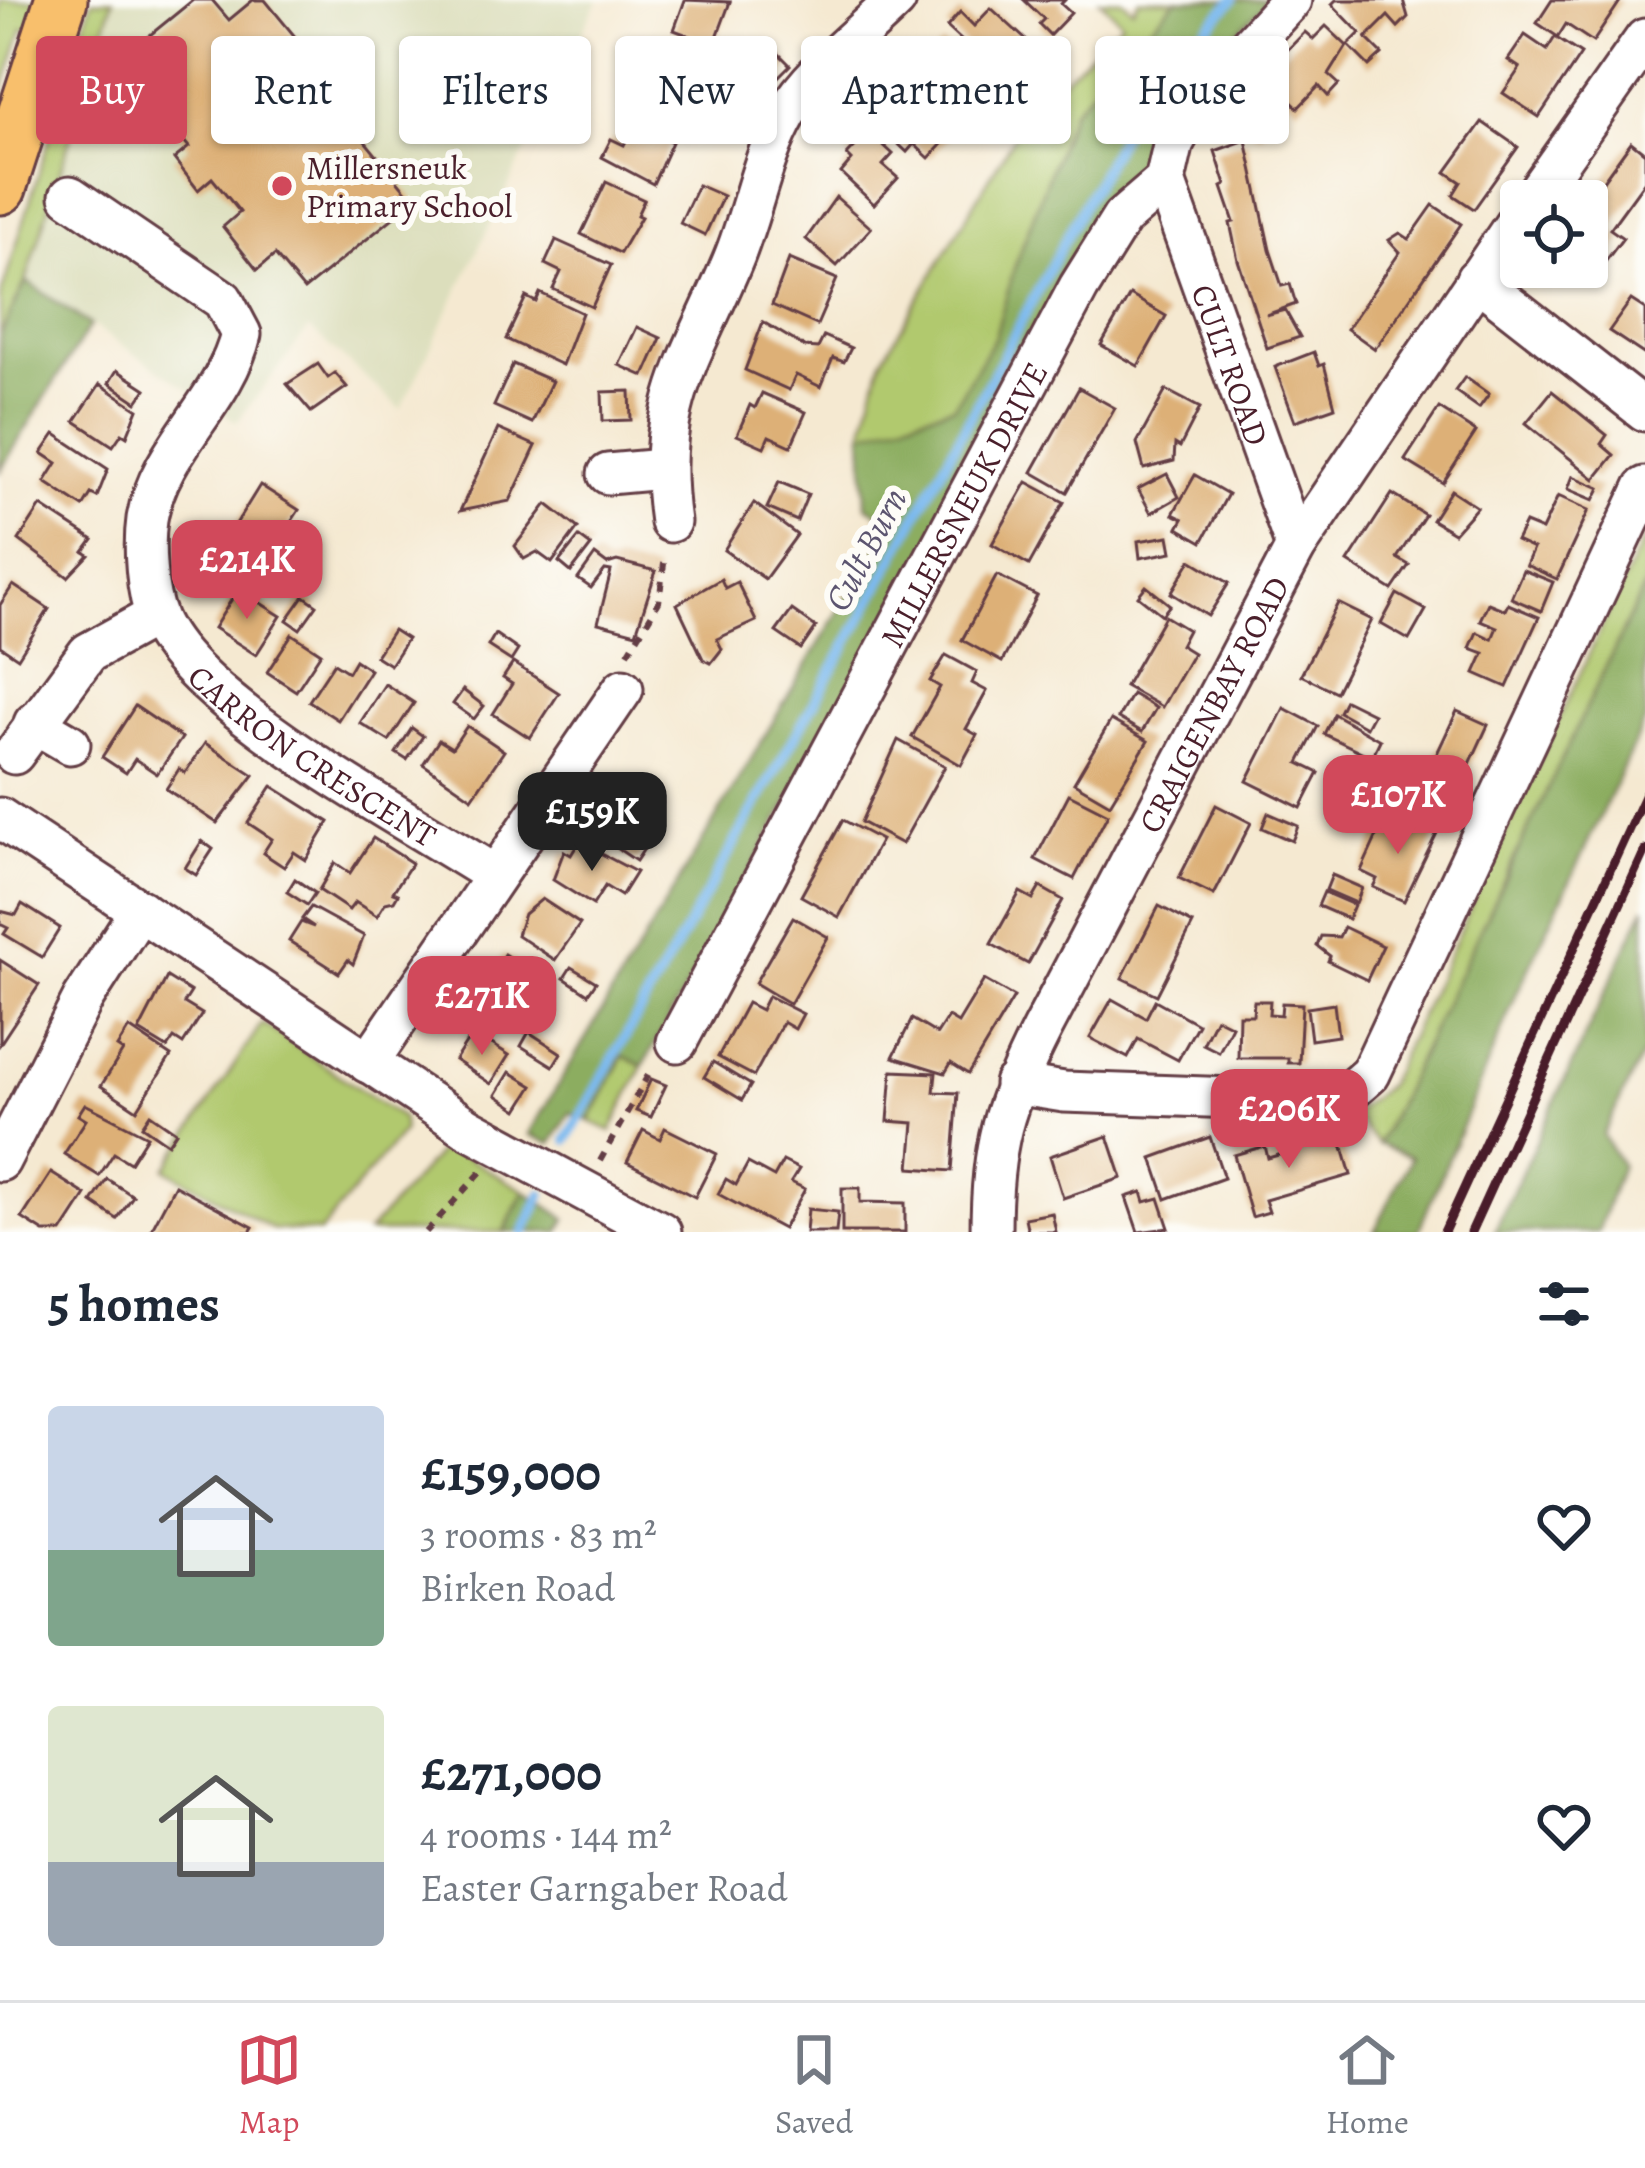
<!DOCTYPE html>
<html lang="en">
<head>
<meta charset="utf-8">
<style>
  :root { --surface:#fff; --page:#f6f6f7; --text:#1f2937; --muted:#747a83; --line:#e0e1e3; --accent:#d1495b }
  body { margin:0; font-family:Alegreya,serif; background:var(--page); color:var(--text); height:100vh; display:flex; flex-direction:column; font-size:45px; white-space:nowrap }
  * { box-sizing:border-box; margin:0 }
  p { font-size:39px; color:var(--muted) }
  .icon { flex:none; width:66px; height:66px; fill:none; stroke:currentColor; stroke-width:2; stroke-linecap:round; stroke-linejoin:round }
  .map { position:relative; height:1232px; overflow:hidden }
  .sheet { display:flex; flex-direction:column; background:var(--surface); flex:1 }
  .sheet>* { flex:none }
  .top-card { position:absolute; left:36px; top:36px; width:1575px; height:108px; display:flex; gap:24px }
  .buttons { position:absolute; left:1500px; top:180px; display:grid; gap:24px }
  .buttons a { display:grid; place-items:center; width:108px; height:108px; border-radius:12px; background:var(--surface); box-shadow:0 3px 9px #0004; font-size:60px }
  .price { position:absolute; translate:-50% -102px; padding:0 27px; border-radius:24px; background:var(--accent); color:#fff; font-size:39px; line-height:78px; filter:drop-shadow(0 3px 6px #0008) }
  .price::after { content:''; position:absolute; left:50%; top:72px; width:36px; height:27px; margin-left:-18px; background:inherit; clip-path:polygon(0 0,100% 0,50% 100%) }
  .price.selected { background:#222; color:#fff }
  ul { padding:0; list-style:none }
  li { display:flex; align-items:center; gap:36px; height:300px; padding:0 48px }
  li span { display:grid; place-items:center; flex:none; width:336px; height:240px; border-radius:12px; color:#555 }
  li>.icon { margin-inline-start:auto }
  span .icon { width:144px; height:144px; fill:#fffc; stroke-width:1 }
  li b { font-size:51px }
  h2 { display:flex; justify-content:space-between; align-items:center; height:144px; padding:0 48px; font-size:51px }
  .tag { padding:0 42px; border-radius:12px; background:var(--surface); box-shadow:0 3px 9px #0004; font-size:42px; line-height:108px }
  .tag.selected { background:var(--accent); color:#fff }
  .tabs { display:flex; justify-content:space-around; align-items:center; height:168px; border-top:3px solid var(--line); background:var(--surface); font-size:33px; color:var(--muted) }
  .tabs a { display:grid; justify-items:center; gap:6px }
  .tabs .selected { color:var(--accent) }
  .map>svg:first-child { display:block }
  .built { fill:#dcdebc }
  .green { fill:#b1c96e; stroke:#7e744c; stroke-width:3 }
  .forest { fill:#8cad61; stroke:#6b6646; stroke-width:3 }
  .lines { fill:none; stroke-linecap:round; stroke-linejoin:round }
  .stream { stroke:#7cb9ef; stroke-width:10 }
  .building { fill:#ddb077 }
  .minor-casing { stroke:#643d44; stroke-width:45 }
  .major-casing { stroke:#643d44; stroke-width:57 }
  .path { stroke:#643d44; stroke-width:6; stroke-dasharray:9 9; stroke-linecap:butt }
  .minor { stroke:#fff; stroke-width:39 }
  .major { stroke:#f8bf6c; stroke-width:51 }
  .rail { stroke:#4a1f2b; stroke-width:9 }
  .poi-dot { fill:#d1495b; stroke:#fdfcf7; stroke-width:4.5 }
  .labels { text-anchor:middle; stroke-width:12; stroke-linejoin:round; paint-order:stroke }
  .poi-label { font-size:33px; fill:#4a1f2b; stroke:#fdfcf7; text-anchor:start }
  .street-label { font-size:33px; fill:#4a1f2b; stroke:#fdfcf7 }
  .water-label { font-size:36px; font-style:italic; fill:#5c5570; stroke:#fdfcf7 }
</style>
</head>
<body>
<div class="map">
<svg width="1645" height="1232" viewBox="0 0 1645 1232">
  <rect width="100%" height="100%" fill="#fdfcf7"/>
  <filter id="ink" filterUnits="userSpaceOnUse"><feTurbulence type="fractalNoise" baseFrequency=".00833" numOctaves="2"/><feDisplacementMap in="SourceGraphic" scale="24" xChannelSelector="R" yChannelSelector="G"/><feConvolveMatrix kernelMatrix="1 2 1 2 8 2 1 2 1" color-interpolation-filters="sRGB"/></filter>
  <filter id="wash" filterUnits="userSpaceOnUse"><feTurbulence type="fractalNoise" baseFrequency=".004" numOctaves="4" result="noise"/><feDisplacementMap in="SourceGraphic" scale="48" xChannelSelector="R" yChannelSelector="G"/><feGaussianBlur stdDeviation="2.7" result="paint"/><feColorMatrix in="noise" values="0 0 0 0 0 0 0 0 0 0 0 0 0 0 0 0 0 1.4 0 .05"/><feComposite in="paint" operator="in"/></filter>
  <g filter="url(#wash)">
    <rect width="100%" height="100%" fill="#f5e9d1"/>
    <!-- built -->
    <polygon class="built" points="113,0 598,0 401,409 309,328 237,422 26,281"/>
    <!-- green -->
    <g class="green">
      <polygon points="0,0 41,0 32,30 23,28 0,100"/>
      <polygon points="92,0 113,0 26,281 0,336 0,298"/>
      <polygon points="1100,0 1122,0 1133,9 1139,0 1176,0 1072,111 1014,269 995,337 954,406 863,433 881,362 1027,114 1122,22"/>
      <polygon points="1645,535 1645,585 1378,1144 1352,1114 1387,1086"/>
      <polygon points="262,1023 402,1118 404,1130 320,1232 272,1229 166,1169"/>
      <polygon points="624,1055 643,1066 611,1131 589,1121"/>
      <polygon points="445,1145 525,1191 503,1232 368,1232"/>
    </g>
    <!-- forest -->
    <g class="forest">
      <polygon points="1176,0 1269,0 1213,56 1167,115 643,1066 623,1056 589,1121 570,1113 551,1144 529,1134 892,521 866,506 863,433 954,406 995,337 1014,269 1072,111"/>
      <polygon points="26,281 90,325 0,471 0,336"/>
      <polygon points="1645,585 1645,721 1517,993 1418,1232 1374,1232 1411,1157 1378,1144"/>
      <polygon points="1645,907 1645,1050 1603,1135 1621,1165 1598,1232 1494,1232"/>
      <polygon points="525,1191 566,1219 559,1232 504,1232"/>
    </g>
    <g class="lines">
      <!-- stream -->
      <g class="stream">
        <polyline points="567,1140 863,616 1140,100 1233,0"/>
        <polyline points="524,1232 542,1194"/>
      </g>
    </g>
    <g id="blocks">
      <!-- building -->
      <g class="building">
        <polygon points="193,0 212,0 229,20 253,0 265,0 297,39 275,56 311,101 324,91 414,201 304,290 275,255 257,270 223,227 240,212 212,178 198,190 174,159 189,147 118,61"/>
        <polygon points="685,0 730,2 714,45 674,30"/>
        <polygon points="1024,0 1065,0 1061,4 1071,13 1050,35 1039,24 1044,19"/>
        <polygon points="1336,0 1403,0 1408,17 1398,27 1388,16 1366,38 1382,54 1369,66 1348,45 1360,33 1332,4"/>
        <polygon points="1552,0 1621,0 1593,42 1566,24 1558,37 1537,23"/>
        <polygon points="991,8 1026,40 996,72 947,27 960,12 974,26"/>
        <polygon points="1326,26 1347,46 1329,75 1339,84 1328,96 1319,86 1298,108 1263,75 1305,32 1313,39"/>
        <polygon points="1525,35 1547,50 1555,37 1581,54 1539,117 1503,93 1520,68 1508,60"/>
        <polygon points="942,44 988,86 956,120 910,78"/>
        <polygon points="771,46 790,65 770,85 751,67"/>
        <polygon points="670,68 709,85 690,128 651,109"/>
        <polygon points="907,87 954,131 929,158 914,144 907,152 874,121"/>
        <polygon points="1256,91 1281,105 1275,118 1249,104"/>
        <polygon points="1245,109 1267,121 1260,134 1238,123"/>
        <polygon points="1482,122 1518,147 1474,209 1453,195 1461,182 1446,172"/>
        <polygon points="634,125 672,142 653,184 602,157 611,139 624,145"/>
        <polygon points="869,132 893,154 883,165 898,178 874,204 841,173 852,160 847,155"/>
        <polygon points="1246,140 1270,250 1282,286 1290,284 1296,304 1266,315 1285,310 1300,337 1267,348 1238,260 1230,223 1234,222 1222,187 1226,185 1215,151"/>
        <polygon points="1631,142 1645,153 1645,181 1610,229 1623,238 1605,262 1593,254 1587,262 1587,203"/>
        <polygon points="606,182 644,200 637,215 641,217 620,253 581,234"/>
        <polygon points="698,185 723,196 705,235 680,223"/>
        <polygon points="836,197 871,228 837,266 806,239"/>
        <polygon points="1433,205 1461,224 1375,349 1347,329 1400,252 1389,240 1400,233 1409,239"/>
        <polygon points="556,240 611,265 592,307 553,289 561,272 545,264"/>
        <polygon points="789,259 837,279 817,325 772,305"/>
        <polygon points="540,293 582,313 562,365 506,339 526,297 536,302"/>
        <polygon points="1130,295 1166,316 1138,366 1101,345"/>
        <polygon points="1631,300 1645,309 1645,355 1609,331"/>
        <polygon points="763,322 805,347 818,348 824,336 851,348 844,362 833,358 821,387 796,375 789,390 745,370"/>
        <polygon points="637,327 661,338 644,376 619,365"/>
        <polygon points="1314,352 1319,366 1324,364 1335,407 1295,421 1275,367"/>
        <polygon points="318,364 328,378 335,373 347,387 311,412 287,384"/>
        <polygon points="513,364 552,381 532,423 494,406"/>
        <polygon points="117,370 146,389 137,402 109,383"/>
        <polygon points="1465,377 1489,394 1479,408 1455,391"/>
        <polygon points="100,384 138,409 127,436 122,433 113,446 75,421"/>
        <polygon points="1079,388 1115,408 1067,492 1032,472"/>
        <polygon points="1166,390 1200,408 1180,447 1175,444 1174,461 1144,469 1137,443"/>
        <polygon points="630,391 631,420 603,421 602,392"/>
        <polygon points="1552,391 1607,435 1601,444 1614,455 1595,479 1526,423"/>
        <polygon points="762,393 806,412 791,446 769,436 764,447 737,435 750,405 755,408"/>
        <polygon points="1439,408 1476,432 1443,483 1405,460"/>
        <polygon points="498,429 536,446 510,501 460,511"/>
        <polygon points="55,434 108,469 97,497 91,494 83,507 45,482 57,463 42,453"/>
        <polygon points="1167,474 1179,497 1151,513 1138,489"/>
        <polygon points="1195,475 1228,494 1202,542 1178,528 1183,519 1173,514"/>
        <polygon points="1573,476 1600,488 1594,500 1568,489"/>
        <polygon points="779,482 808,494 797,521 767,508"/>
        <polygon points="1027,482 1064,502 1029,565 992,544"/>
        <polygon points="260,485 299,510 269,556 231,532"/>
        <polygon points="1451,490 1477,507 1454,533 1432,520"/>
        <polygon points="1392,494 1425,515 1397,558 1409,565 1392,590 1348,562"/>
        <polygon points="1558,496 1589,510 1557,579 1526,565 1533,549 1516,541 1525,523 1542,530"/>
        <polygon points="754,503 797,535 765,579 724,550"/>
        <polygon points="547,504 578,528 552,563 537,552 524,559 515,546"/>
        <polygon points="41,506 93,540 84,552 89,555 68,577 19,540"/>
        <polygon points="1169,536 1172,552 1140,558 1138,541"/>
        <polygon points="579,537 591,546 571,572 559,562"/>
        <polygon points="595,555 607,564 617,561 656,571 636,633 598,623 611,571 605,570 591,588 578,579"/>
        <polygon points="1191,560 1229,583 1208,616 1171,593"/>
        <polygon points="1523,570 1553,582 1541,611 1511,598"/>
        <polygon points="997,575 1037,596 1002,662 962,640"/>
        <polygon points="721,579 725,588 737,582 756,621 717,639 722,649 711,663 703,659 677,604"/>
        <polygon points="13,585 49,609 18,658 0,646 0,605"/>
        <polygon points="1146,586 1170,605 1162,615 1138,596"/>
        <polygon points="238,589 281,616 256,655 214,628"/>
        <polygon points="1397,594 1426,610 1409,640 1381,624"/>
        <polygon points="304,596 317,605 300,629 287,620"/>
        <polygon points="1338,603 1372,620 1336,692 1301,675"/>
        <polygon points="1488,603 1505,610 1508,604 1539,617 1507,687 1475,673 1484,653 1470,648 1477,632 1492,639 1497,627 1480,620"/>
        <polygon points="792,610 816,627 801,649 776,632"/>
        <polygon points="1165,616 1188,630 1180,645 1193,653 1162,707 1125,686"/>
        <polygon points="393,630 407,639 390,665 376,656"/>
        <polygon points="292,634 321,653 296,691 267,672"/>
        <polygon points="495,634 518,650 511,661 488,646"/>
        <polygon points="946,655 977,672 972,683 987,691 966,729 977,735 961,765 912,737 940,687 930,681"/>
        <polygon points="355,660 370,670 338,720 309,701 334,663 348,672"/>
        <polygon points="513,663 559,693 530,738 493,714 512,684 503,678"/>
        <polygon points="385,684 414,703 389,741 360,723"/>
        <polygon points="463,690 484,706 474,719 453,704"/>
        <polygon points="1132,694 1156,708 1142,732 1118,718"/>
        <polygon points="1345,700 1373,714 1366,727 1339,712"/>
        <polygon points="135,706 182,738 157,774 135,759 126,773 102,757"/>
        <polygon points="1284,708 1318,726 1299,763 1319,773 1301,808 1247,781"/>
        <polygon points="1457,711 1488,725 1456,794 1425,779"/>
        <polygon points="1334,714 1380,740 1372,757 1324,734"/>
        <polygon points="1111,720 1148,741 1110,804 1074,783"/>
        <polygon points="467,726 504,751 472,798 423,764 439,740 452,748"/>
        <polygon points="412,728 423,736 407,760 396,753"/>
        <polygon points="898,740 945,766 902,844 861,822"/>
        <polygon points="205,743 254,775 217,823 166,789 179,769 185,773"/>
        <polygon points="1375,761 1405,774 1399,789 1369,776"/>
        <polygon points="626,781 662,803 647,826 655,832 636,861 611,844 615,837 597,826"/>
        <polygon points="272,786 329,822 306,860 294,852 284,867 263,853 272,839 248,823"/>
        <polygon points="1069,794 1108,814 1074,879 1035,859"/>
        <polygon points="1216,805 1251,823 1214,895 1179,878"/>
        <polygon points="1268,813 1298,826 1292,841 1262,828"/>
        <polygon points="1385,818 1402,826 1405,819 1437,833 1404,901 1373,887 1377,879 1361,871"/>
        <polygon points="843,820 881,840 839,917 801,896"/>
        <polygon points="373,838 412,863 393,892 398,894 394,901 385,903 377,916 355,902 349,910 319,890 335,863 350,873"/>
        <polygon points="202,841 213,849 196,875 185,868"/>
        <polygon points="579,842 636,872 621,896 605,886 593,905 553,880 564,851 571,855"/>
        <polygon points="1332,875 1362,888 1356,903 1326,890"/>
        <polygon points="295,879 315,893 307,905 287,892"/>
        <polygon points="1040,887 1063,900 1028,964 991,944 1020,892 1033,899"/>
        <polygon points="1324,892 1354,905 1348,919 1318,906"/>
        <polygon points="542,899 580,924 555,960 517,935 524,914"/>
        <polygon points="22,904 60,928 42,957 4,934 8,928 0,924 0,911 16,915"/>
        <polygon points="1159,906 1193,924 1157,995 1122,978"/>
        <polygon points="311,907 364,936 353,964 348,960 339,973 289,941 301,922 314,927 302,919"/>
        <polygon points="793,917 828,937 790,1004 755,983"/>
        <polygon points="1344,927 1383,946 1367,980 1328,961 1330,956 1317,946 1321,936 1339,937"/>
        <polygon points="504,954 542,979 527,1003 542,1012 524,1032 467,996 474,985 482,990"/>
        <polygon points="0,960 39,985 0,1044"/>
        <polygon points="571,967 596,982 588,994 564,978"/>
        <polygon points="167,977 191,992 184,1003 202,1014 183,1044 174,1038 167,1048 139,1031"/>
        <polygon points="984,980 1014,997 968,1074 951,1063 945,1073 893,1057 912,1019 937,1034 948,1017 958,1023"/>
        <polygon points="768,996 803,1014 795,1029 783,1022 754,1076 718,1057 747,1003 761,1010"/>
        <polygon points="1112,999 1146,1018 1155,1000 1198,1024 1178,1060 1138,1039 1128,1058 1090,1038"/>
        <polygon points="1254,1001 1270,1001 1269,1014 1281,1015 1282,1003 1302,1004 1299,1063 1288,1063 1288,1058 1238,1058 1239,1015 1253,1015"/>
        <polygon points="1334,1004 1338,1036 1311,1040 1307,1008"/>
        <polygon points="1216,1018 1232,1026 1219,1052 1203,1044"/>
        <polygon points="129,1028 171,1056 137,1110 101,1086 123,1051 117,1047"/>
        <polygon points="473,1032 509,1055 491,1084 455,1060"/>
        <polygon points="529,1032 561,1053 553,1066 521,1046"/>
        <polygon points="713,1062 751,1085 742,1100 704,1077"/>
        <polygon points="892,1071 936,1073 934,1092 958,1093 952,1171 910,1168 914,1123 888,1121"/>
        <polygon points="510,1072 533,1086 518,1110 496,1095"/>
        <polygon points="651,1079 666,1085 651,1117 636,1111"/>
        <polygon points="85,1104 147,1136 130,1163 114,1153 99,1176 64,1154 86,1120 78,1115"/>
        <polygon points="150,1114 176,1132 168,1144 142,1126"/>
        <polygon points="665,1128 717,1154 695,1197 627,1162 643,1130 660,1139"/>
        <polygon points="1108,1136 1122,1178 1063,1198 1050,1156"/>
        <polygon points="1210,1137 1224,1178 1166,1199 1152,1158"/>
        <polygon points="1340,1137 1351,1175 1265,1200 1269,1212 1252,1217 1234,1155 1265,1146 1268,1158"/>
        <polygon points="783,1161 799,1169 791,1182 805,1189 783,1229 718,1194 726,1179 736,1185 748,1163 774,1177"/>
        <polygon points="51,1173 86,1195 62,1232 44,1232 22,1218"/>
        <polygon points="107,1179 133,1196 117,1219 92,1202"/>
        <polygon points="175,1185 253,1227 250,1232 150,1232"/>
        <polygon points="842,1188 860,1188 860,1202 905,1203 905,1232 842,1232"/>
        <polygon points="1142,1192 1145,1202 1159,1198 1169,1228 1138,1232 1126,1197"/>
        <polygon points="808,1209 838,1212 836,1232 806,1232"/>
        <polygon points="1052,1213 1056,1232 1028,1232 1025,1218"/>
      </g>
    </g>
  </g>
  <g filter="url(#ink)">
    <use href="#blocks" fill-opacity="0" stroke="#643d44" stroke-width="3"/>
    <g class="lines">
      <!-- minor casing -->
      <g class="minor-casing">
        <g id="minor">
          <path id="s1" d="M1165,181L1296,547"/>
          <path id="s2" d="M70,196L223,300L241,334C225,402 159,448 147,519C143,547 146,593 157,619C195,708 408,819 494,875"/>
          <polyline points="1531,201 1645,39"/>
          <polyline points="1476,279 1645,411"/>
          <polyline points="608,474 663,469"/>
          <path d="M670,522C653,403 690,363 733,260C753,212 761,158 787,113C812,71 861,35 896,0"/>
          <polyline points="34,723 70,744"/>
          <polyline points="14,754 88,653 155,616"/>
          <polyline points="0,818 468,1128 661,1232"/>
          <path id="s3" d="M677,1042L1079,287L1122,218L1165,181L1174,142L1195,105L1291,0"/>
          <polyline points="368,1063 623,689"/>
          <polyline points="1014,1084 1064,1092 1318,1101 1348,1093 1370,1074 1645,487"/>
          <polyline points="0,1161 83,999 140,910"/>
          <path id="s4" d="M991,1232C991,1145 1003,1106 1042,1029L1296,547L1521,215"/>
        </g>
      </g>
      <!-- major casing -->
      <g class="major-casing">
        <polyline id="major" points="0,188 61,0"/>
      </g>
      <!-- path -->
      <g class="path">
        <polyline points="628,653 659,602 665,556"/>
        <polyline points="600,1161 652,1068"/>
        <polyline points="426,1232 481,1172"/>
      </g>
      <!-- minor -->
      <use href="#minor" class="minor"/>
      <!-- major -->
      <use href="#major" class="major"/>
      <!-- rail -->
      <g class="rail">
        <polyline points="1444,1232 1645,794"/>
        <polyline points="1471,1232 1645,850"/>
      </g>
    </g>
  </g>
  <!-- markers -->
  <circle class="poi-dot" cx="282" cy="186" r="12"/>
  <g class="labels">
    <!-- poi labels -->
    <g class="poi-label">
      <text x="306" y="179">Millersneuk<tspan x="306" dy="38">Primary School</tspan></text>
    </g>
    <!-- street labels -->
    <g class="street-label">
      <text dy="12" stroke="none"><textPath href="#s1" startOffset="195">CULT ROAD</textPath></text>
      <text dy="12" stroke="none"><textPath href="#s3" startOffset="609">MILLERSNEUK DRIVE</textPath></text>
      <text dy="12" stroke="none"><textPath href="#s4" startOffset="579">CRAIGENBAY ROAD</textPath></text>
      <text dy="12" stroke="none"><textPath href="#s2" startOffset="744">CARRON CRESCENT</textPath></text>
    </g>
    <!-- water labels -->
    <g class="water-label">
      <text transform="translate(865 549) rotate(-62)" y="13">Cult Burn</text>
    </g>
  </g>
</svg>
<div class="buttons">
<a><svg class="icon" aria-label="locate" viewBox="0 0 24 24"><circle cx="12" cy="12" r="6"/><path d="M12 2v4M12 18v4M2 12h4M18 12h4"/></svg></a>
</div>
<b class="price" style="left:247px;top:622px">£214K</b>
<b class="price" style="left:1398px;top:857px">£107K</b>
<b class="price selected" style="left:592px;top:874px">£159K</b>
<b class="price" style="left:482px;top:1058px">£271K</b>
<b class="price" style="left:1289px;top:1171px">£206K</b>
<div class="top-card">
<a class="tag selected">Buy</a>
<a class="tag">Rent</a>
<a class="tag">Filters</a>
<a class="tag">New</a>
<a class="tag">Apartment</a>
<a class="tag">House</a>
</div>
</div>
<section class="sheet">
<h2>5 homes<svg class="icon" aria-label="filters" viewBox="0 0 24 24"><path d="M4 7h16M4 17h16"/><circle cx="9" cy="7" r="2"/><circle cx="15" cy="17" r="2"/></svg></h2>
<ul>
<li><span style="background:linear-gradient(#c9d6e8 60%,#7fa58c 0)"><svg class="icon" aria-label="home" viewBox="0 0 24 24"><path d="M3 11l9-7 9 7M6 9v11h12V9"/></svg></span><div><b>£159,000</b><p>3 rooms · 83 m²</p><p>Birken Road</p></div><svg class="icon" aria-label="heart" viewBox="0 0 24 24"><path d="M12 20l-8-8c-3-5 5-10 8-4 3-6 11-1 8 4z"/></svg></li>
<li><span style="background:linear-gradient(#dfe7d0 65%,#9aa5b1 0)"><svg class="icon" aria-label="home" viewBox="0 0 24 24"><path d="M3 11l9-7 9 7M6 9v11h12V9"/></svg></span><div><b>£271,000</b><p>4 rooms · 144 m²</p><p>Easter Garngaber Road</p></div><svg class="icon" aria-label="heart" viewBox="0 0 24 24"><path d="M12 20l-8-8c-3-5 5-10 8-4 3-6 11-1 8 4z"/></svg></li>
</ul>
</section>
<nav class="tabs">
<a class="selected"><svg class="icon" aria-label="map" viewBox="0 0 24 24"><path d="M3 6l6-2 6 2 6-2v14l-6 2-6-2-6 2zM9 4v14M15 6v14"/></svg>Map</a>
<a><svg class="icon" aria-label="saved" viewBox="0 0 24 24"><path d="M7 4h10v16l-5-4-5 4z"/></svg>Saved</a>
<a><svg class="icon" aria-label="home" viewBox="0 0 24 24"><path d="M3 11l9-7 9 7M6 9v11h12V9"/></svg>Home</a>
</nav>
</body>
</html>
